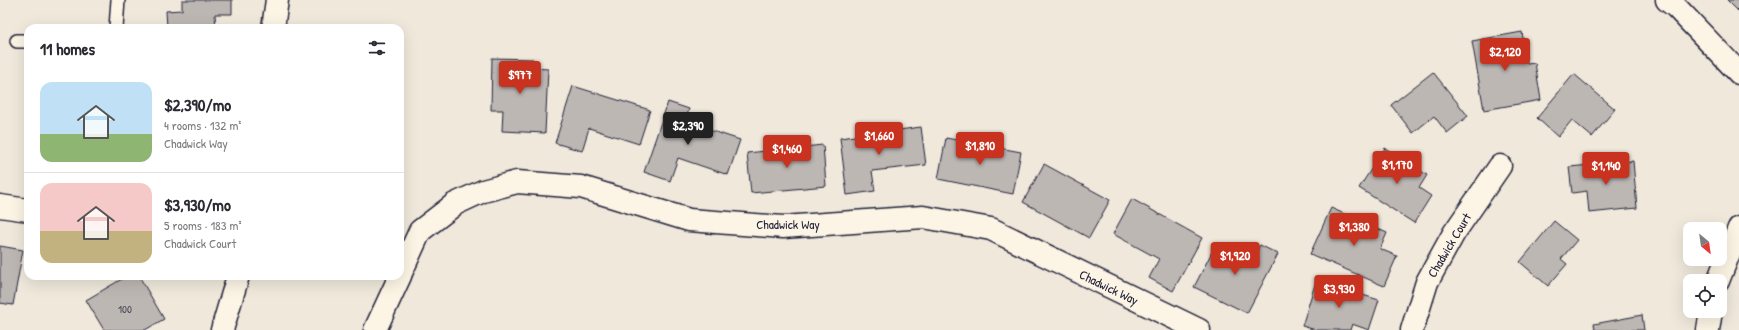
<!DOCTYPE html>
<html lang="en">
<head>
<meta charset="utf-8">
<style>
  :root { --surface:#fff; --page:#f2f2f3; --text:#2b2b33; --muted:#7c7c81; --line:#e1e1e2; --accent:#c8321e }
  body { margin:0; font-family:"Patrick Hand",sans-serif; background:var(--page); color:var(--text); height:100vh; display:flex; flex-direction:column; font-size:15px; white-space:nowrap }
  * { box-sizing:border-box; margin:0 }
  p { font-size:13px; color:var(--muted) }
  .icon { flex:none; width:22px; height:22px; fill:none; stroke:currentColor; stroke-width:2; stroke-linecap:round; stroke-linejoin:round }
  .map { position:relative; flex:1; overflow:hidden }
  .side { position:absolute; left:24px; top:24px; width:380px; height:256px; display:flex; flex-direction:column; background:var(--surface); border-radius:12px; box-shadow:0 4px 16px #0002 }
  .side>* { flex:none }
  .needle { width:26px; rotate:151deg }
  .buttons { position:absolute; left:1683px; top:222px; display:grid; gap:8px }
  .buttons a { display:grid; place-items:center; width:44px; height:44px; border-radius:8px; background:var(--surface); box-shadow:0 4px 16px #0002; font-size:20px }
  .price { position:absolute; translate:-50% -34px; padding:0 9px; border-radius:4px; background:var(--accent); color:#fff; font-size:13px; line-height:26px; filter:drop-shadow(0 1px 2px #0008) }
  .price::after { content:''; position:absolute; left:50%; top:24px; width:12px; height:9px; margin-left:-6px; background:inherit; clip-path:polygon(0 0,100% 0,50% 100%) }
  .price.active { background:#222; color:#fff }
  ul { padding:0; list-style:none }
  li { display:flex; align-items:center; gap:12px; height:100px; padding:0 16px }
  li+li { border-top:1px solid var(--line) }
  li span { display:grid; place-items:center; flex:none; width:112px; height:80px; border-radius:12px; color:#555 }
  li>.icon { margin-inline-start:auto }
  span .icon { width:48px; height:48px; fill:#fffc; stroke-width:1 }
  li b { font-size:17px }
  h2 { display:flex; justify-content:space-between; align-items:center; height:48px; padding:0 16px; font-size:17px }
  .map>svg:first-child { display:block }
  .building { fill:#bcb7b3; stroke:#22223b }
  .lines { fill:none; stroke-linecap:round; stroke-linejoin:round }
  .service-casing { stroke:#22223b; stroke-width:16 }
  .minor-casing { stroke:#22223b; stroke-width:25 }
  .tertiary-casing { stroke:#22223b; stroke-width:25 }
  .service { stroke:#fcf5e5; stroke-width:13 }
  .minor { stroke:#fcf5e5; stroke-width:22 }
  .tertiary { stroke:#fcf5e5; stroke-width:22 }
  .labels { text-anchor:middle; stroke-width:3; stroke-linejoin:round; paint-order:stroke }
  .number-label { font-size:11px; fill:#484759 }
  .street-label { font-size:13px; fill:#22223b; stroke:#fcf5e5 }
</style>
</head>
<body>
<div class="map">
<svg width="1739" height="330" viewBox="0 0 1739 330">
  <rect width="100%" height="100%" fill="#efe8db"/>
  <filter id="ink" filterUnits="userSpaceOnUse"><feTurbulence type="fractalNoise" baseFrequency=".025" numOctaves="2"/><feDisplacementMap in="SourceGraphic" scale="8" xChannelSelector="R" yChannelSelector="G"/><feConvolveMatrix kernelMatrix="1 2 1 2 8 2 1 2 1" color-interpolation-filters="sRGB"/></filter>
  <g filter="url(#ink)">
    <!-- building -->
    <g class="building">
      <polygon points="182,0 232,0 232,14 215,14 216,28 167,28 166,11 182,10"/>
      <polygon points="1727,0 1739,0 1739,10 1738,11"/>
      <polygon points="1522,32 1527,64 1535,63 1541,100 1484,110 1472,41"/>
      <polygon points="492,58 533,59 533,68 548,69 545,133 502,131 503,110 491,110"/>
      <polygon points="1433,72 1468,116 1447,133 1434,116 1413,133 1391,105"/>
      <polygon points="1574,74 1615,109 1592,137 1572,120 1558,137 1537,118"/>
      <polygon points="573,86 650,110 639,144 589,128 582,151 555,143"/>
      <polygon points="668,102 689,109 685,122 740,140 728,175 678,158 670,181 644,172"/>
      <polygon points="921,127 926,165 872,171 875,191 847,195 840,138"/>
      <polygon points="946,138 1021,152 1013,194 938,179"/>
      <polygon points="823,145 826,186 751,193 747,153"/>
      <polygon points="1385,148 1427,175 1419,188 1431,196 1414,223 1359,188"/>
      <polygon points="1633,161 1637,208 1589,213 1587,191 1572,193 1569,167"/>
      <polygon points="1044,164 1110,200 1089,238 1023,202"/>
      <polygon points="1132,199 1202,238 1173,291 1149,278 1159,259 1113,234"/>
      <polygon points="1331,208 1387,233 1380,249 1397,256 1384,286 1310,254"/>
      <polygon points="1554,221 1577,240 1561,259 1567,264 1548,286 1520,262"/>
      <polygon points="1216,244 1251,262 1260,245 1278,254 1247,313 1194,287"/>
      <polygon points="0,246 23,250 13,305 0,303"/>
      <polygon points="127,276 139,276 164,319 145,330 104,330 86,300"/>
      <polygon points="1316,281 1379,300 1369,330 1352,324 1350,330 1316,330 1302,326"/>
      <polygon points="1642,315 1644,330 1595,330 1594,324"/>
    </g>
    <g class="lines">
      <!-- service casing -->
      <g class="service-casing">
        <g id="service">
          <polyline points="116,28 118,0"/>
          <polyline points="17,41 28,41"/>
        </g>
      </g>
      <!-- minor casing -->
      <g class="minor-casing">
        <g id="minor">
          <polyline points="1667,0 1676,7 1739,73"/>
          <polyline points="0,206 28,210"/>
          <polyline points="400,275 420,231 455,204 483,191 517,182 581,187 689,220 783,227 923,217 991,229 1199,330"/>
          <polyline points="375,330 400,276"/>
          <polyline points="1412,330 1427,282 1454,233 1500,166"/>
        </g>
      </g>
      <!-- tertiary casing -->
      <g class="tertiary-casing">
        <g id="tertiary">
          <polyline points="273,28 277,0"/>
          <polyline points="1718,281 1739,228"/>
          <polyline points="222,330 238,276"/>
          <polyline points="1708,330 1711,311"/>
        </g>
      </g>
      <!-- service -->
      <use href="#service" class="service"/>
      <!-- minor -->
      <use href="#minor" class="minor"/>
      <!-- tertiary -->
      <use href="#tertiary" class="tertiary"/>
    </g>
  </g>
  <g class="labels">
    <!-- number labels -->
    <g class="number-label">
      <text x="125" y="313">100</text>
    </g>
    <!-- street labels -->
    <g class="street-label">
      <text x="788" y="229">Chadwick Way</text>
      <text transform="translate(1449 245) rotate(-59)" y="5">Chadwick Court</text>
      <text transform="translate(1109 287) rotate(26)" y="5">Chadwick Way</text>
    </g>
  </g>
</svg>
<div class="buttons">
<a><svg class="needle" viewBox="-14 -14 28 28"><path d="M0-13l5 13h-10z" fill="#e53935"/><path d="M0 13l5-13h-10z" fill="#7c7c81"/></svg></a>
<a><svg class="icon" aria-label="locate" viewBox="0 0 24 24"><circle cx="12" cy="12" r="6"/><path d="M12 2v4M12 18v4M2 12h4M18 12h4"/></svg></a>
</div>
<b class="price" style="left:1505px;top:72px">$2,120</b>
<b class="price" style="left:520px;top:95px">$977</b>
<b class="price active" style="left:688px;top:146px">$2,390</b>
<b class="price" style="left:879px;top:156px">$1,660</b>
<b class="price" style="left:980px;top:166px">$1,810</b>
<b class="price" style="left:787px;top:169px">$1,460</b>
<b class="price" style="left:1397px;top:185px">$1,170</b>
<b class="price" style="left:1606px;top:186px">$1,140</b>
<b class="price" style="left:1354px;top:247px">$1,380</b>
<b class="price" style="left:1235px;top:276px">$1,920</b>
<b class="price" style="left:1339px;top:309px">$3,930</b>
<section class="side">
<h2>11 homes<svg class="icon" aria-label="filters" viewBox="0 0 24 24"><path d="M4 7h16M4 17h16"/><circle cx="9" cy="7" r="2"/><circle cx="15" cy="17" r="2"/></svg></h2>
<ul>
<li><span style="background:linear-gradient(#bfe0f5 65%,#8fb573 0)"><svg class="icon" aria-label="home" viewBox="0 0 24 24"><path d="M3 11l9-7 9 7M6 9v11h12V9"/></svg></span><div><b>$2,390/mo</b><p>4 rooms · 132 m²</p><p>Chadwick Way</p></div></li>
<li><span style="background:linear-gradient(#f6c9c9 60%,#c2b280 0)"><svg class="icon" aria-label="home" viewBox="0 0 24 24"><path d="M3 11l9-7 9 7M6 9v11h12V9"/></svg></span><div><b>$3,930/mo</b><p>5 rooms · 183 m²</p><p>Chadwick Court</p></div></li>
</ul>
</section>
</div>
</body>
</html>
